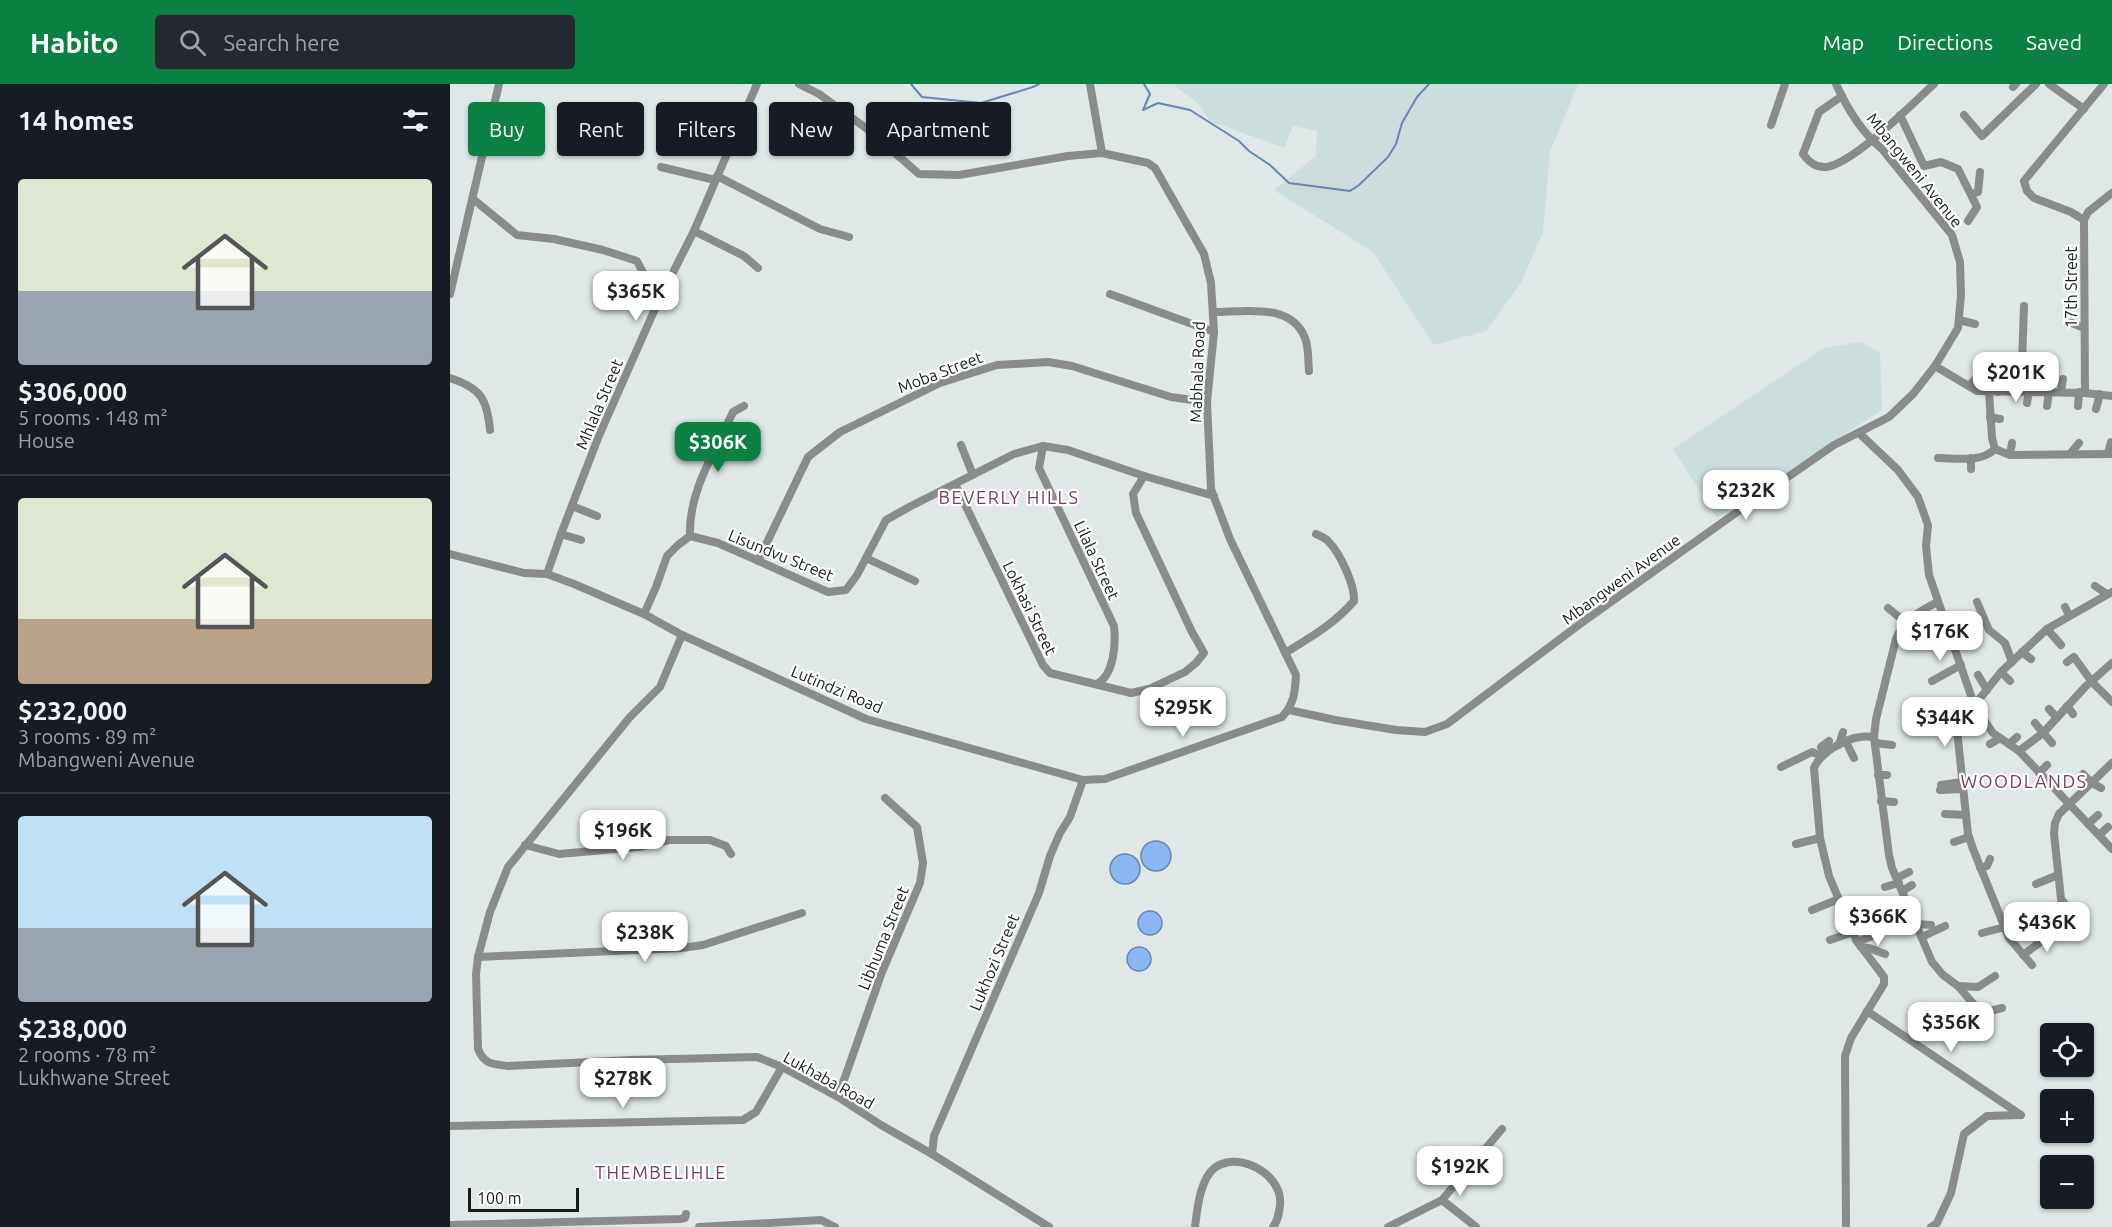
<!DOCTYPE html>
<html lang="en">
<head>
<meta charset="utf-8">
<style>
  :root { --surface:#171b24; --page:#242831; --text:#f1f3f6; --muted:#9ea1a6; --line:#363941; --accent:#0b8043 }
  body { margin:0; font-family:Ubuntu,sans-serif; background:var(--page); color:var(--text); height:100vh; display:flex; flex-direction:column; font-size:22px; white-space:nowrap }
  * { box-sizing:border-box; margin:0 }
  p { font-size:20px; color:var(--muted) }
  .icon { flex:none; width:33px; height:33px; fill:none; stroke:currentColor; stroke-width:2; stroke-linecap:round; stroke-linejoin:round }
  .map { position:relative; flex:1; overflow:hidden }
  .sheet { display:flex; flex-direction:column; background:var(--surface); width:450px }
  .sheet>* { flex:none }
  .banner { position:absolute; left:18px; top:18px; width:570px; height:54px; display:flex; gap:12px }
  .controls { position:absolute; left:1590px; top:939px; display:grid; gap:12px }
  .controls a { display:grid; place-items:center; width:54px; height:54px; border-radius:6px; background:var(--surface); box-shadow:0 2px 4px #0004; font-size:30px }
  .scale { position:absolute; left:18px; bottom:15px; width:111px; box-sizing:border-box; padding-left:6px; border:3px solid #171a1a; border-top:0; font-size:16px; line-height:21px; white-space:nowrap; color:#171a1a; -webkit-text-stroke:4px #fff; paint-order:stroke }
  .price { position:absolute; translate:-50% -51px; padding:0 14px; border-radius:12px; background:#fff; color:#222; font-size:20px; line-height:39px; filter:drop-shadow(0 2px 3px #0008) }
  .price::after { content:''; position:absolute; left:50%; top:36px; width:18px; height:14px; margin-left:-9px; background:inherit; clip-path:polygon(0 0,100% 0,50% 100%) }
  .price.active { background:var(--accent); color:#fff }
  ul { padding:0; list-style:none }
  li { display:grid; align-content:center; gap:12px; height:318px; padding:0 18px }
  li+li { border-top:2px solid var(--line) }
  li span { display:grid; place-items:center; height:186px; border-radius:6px; color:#555 }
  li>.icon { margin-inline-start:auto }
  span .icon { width:108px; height:108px; fill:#fffc; stroke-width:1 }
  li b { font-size:26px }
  h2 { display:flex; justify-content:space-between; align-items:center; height:72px; padding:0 18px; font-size:26px }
  .tag { padding:0 21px; border-radius:6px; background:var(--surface); box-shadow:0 2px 4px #0004; font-size:21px; line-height:54px }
  .tag.active { background:var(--accent); color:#fff }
  header { display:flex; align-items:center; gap:36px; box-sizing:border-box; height:84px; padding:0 30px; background:var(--accent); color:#fff }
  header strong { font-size:28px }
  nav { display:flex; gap:33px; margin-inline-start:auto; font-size:21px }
  .search { width:420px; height:54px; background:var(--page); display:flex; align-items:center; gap:15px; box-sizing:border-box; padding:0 21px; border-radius:6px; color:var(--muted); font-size:22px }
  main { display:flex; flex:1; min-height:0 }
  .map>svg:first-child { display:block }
  .built { fill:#cdd }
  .water { fill:#8ab6f1; stroke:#6887b0; stroke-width:1.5 }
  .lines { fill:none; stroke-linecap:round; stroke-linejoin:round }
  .stream { stroke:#6887b0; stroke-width:2 }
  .minor { stroke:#898c8b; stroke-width:8 }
  .labels { text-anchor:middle; stroke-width:4.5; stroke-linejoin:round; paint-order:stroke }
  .street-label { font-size:16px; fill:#171a1a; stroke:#fff }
  .neighbourhood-label { font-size:18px; letter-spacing:1.5px; fill:#783b62; stroke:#fff }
</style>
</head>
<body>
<header>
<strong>Habito</strong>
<div class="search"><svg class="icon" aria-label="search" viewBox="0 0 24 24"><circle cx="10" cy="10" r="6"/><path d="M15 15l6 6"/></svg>Search here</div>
<nav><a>Map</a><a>Directions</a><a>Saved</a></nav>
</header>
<main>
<section class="sheet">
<h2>14 homes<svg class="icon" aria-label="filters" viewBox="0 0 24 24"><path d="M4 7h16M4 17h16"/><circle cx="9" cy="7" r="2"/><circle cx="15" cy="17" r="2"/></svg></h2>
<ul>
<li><span style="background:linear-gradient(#dfe7d0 60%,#9aa5b1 0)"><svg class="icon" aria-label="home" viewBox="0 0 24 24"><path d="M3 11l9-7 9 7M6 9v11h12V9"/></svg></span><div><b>$306,000</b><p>5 rooms · 148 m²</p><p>House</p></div></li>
<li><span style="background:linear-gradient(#dfe7d0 65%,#b9a48a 0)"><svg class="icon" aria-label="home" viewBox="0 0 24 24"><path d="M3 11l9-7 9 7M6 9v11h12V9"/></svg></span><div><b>$232,000</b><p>3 rooms · 89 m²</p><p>Mbangweni Avenue</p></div></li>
<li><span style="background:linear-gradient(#bfe0f5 60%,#9aa5b1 0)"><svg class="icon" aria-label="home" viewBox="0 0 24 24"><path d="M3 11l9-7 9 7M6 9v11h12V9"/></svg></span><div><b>$238,000</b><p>2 rooms · 78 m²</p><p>Lukhwane Street</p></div></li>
</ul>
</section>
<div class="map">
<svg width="1662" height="1143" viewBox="0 0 1662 1143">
  <rect width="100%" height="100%" fill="#dfe7e7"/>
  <!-- built -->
  <g class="built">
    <polygon points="725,0 1128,0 1100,68 1093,148 1071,199 1036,247 984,261 923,168 824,106 866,72 867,47 843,42 834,64 760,37 747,18 726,3"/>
    <polygon points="1410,258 1430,268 1432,326 1267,434 1223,365 1374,264"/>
  </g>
  <!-- water -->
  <g class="water">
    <circle cx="706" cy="772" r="15"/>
    <circle cx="675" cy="785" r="15"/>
    <circle cx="700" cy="839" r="12"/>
    <circle cx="689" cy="875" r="12"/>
  </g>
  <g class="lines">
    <!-- stream -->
    <g class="stream">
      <polyline points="461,0 472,13 531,19 583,3 589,0"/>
      <polyline points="694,0 700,10 693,26 708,19 740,26 789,57 799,67 820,81 839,99 900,107 909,101 938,73 946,60 952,39 967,13 979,0"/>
    </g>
    <!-- minor -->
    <g class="minor">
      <polyline points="640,0 652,69"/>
      <polyline points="1599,0 1634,25"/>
      <polyline points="1563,3 1566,0"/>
      <path d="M1392,12L1369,28L1353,70C1358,77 1366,84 1376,83C1403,80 1462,20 1484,0"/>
      <polyline points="1450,31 1474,82 1491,78 1508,85 1527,123 1518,137"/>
      <polyline points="1514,31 1532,52 1586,0"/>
      <polyline points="1321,41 1335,0"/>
      <polyline points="211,83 265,96"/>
      <polyline points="267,92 370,145 399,153"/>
      <polyline points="1522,110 1528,108 1530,88"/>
      <polyline points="23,115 67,151 104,155 153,166 187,177 208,218"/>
      <polyline points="1634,136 1621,128 1584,114 1577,107 1574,97 1654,0"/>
      <polyline points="244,147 294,172 308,184"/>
      <polyline points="0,210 49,0"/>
      <polyline points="660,210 764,248"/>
      <path d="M763,228C794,228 841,218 855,254C859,264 858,277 859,287"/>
      <polyline points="1509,236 1525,240"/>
      <polyline points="1622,239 1634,244"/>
      <polyline points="1485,282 1527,307 1635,309 1662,312"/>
      <path d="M0,294C31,304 37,315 40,346"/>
      <polyline points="1519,302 1527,293"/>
      <polyline points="1571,307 1574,222"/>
      <polyline points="1583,307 1590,295"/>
      <polyline points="1539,308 1542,354 1545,365 1560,371 1662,370"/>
      <polyline points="1548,308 1550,292"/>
      <polyline points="1611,308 1613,295"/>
      <polyline points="1635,309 1634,136 1638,128 1662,109"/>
      <polyline points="1577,319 1579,307"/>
      <polyline points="1597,322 1599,307"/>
      <polyline points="1628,322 1629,308"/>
      <polyline points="1646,325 1650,310"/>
      <polyline points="1540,333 1550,335"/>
      <polyline points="1409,349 1448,386 1468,413 1478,441 1476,462 1479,491 1525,623 1543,649 1569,667 1662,765"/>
      <polyline points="511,361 523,391"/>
      <path d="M593,362L589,384L664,542C666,560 664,591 647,600"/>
      <polyline points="1658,369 1661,358"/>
      <polyline points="1620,370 1629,359"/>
      <polyline points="1560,371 1562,359"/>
      <path d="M1488,374C1506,374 1531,379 1545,365"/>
      <polyline points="1521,385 1521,374"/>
      <polyline points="505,400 593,581 600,589 681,609 699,605 735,588 746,579 754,569 742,548 686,429 683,410 694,392"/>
      <polyline points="122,422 147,432"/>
      <polyline points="111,450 131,456"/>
      <path d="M240,452C238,408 265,368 283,328L294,322"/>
      <path d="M0,470L74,489L97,490L124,500L194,530L232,551L416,635L633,696L655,695L832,633C844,620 845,609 846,591L780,455L761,405L757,318L764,248L761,199L754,170L705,84L698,79L652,69L618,72L509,91L469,90L420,47L369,10L349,0"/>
      <polyline points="416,474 465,497"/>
      <polyline points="308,477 358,373 390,348 490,299 547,281 598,278 622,282 721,313 757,318"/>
      <polyline points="97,490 111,450 148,354 208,218 244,147 307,0"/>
      <polyline points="1645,502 1657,510"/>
      <path d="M1487,518C1469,528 1454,535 1446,555L1426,635L1424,653L1439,771L1442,784L1482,878L1493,891L1508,902L1539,938"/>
      <polyline points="1527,518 1539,546 1555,559 1562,578"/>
      <polyline points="1615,523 1619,531"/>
      <polyline points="1438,524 1455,538"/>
      <polyline points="194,530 206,503 217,472 228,461 240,452 268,459 378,508 396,506 407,491 436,436 461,422 564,370 593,362 618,366 694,392 764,412"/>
      <polyline points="1597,545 1611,561"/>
      <path d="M232,551L210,603L180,633L58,783L40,828L28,873L26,890L28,965C34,980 42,980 58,982L181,976L307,973L332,983L388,1013L431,1041L482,1070L599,1143"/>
      <polyline points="1572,568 1581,575"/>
      <path d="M835,569C861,553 883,541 904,517C905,501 890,469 878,457C875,454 870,452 866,450"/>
      <polyline points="1617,578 1624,573 1642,598 1662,618"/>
      <polyline points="1551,588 1560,597"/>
      <polyline points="1528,591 1537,606"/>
      <polyline points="1482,597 1511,581"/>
      <polyline points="1617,622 1623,630"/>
      <polyline points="1599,625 1607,634"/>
      <path d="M839,626L885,636L946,646L975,648L997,640L1130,540L1280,433L1384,361L1439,333L1463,310L1485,282L1508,244L1511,211L1510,178L1502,151L1432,65C1411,48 1397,24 1386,0"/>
      <polyline points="1585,639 1602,659"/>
      <polyline points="1396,658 1404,674"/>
      <polyline points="1425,659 1442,661"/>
      <polyline points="1540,660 1550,654"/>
      <polyline points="1559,660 1567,653"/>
      <polyline points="1389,661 1393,648"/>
      <polyline points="1569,667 1593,649 1635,603 1662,579"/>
      <polyline points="1376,669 1371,663 1379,657"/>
      <polyline points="1331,683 1362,668 1372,672"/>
      <polyline points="1589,689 1597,681"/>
      <polyline points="1633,690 1642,699 1651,704"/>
      <polyline points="1428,691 1437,691"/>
      <polyline points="1491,701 1512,698"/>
      <polyline points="1490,706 1513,705"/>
      <polyline points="1431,717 1444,718"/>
      <polyline points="1495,730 1516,731"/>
      <polyline points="1638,740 1648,731"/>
      <polyline points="1649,751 1658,743"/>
      <polyline points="1504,758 1519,753"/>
      <polyline points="1346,760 1370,754"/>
      <polyline points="75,761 109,770 189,763 219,756 260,756 276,762 281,770"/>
      <polyline points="1530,784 1537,782 1540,775"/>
      <polyline points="1447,794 1459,788"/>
      <polyline points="1586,800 1608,791"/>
      <polyline points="1435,803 1449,799"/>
      <polyline points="1452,807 1462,801"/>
      <polyline points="1362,826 1389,815"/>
      <polyline points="1393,827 1402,827 1420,820"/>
      <polyline points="1624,832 1611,815 1604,750 1605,739 1609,730 1662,679"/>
      <polyline points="1466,840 1481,841"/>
      <polyline points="1532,849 1555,843"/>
      <polyline points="1472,853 1495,842"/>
      <polyline points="1559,854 1567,849 1565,841"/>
      <polyline points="1380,856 1403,848"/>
      <polyline points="1408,858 1438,845"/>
      <polyline points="1411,863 1419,864 1435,870"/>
      <polyline points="1573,871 1593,856 1596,848"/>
      <polyline points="28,873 231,864 253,861 352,829"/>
      <polyline points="1582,881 1559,854 1523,765 1518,750 1507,646 1511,638 1551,588 1597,545 1662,508"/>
      <polyline points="1508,902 1528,903 1545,892"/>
      <polyline points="1417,927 1571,1031"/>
      <polyline points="1532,929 1552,924"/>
      <polyline points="388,1013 432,888 470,799 473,779 467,743 435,714"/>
      <polyline points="0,1042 293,1036 306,1028 332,983"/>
      <polyline points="482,1070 484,1052 589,809 600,772 610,749 620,733 633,696"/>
      <polyline points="992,1116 1026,1143"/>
      <polyline points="0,1141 230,1135 235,1134 236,1130"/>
      <polyline points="249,1143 371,1136 385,1143"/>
      <path d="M745,1143C747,1127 749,1107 757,1093C775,1060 834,1086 830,1121C829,1129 828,1137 823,1143"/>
      <polyline points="938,1143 992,1116 1052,1045"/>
      <path d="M1396,1143L1395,972L1401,954L1434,900V893L1406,856L1379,792L1370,754L1364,684C1370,669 1394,655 1410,653C1414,652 1420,653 1424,653"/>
      <polyline points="1481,1143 1487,1139 1501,1109 1514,1050 1537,1032 1570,1031"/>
    </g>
  </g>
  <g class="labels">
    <!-- street labels -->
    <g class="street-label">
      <text transform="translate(1465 86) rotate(51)" y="6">Mbangweni Avenue</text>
      <text transform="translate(1621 203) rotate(-90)" y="6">17th Street</text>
      <text transform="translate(490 288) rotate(-21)" y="6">Moba Street</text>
      <text transform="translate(747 288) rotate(-88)" y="6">Mabhala Road</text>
      <text transform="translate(149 320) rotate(-67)" y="6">Mhlala Street</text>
      <text transform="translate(331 471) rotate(22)" y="6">Lisundvu Street</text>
      <text transform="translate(647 476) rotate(65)" y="6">Lilala Street</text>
      <text transform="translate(1171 495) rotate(-36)" y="6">Mbangweni Avenue</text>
      <text transform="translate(580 524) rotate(64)" y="6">Lokhasi Street</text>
      <text transform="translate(387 605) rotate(23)" y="6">Lutindzi Road</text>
      <text transform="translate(433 854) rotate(-68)" y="6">Libhuma Street</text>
      <text transform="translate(544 878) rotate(-67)" y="6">Lukhozi Street</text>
      <text transform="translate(379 996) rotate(29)" y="6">Lukhaba Road</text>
    </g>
    <!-- neighbourhood labels -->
    <g class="neighbourhood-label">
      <text x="559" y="420">BEVERLY HILLS</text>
      <text x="1574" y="704">WOODLANDS</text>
      <text x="211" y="1095">THEMBELIHLE</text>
    </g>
  </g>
</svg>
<div class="controls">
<a><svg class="icon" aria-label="locate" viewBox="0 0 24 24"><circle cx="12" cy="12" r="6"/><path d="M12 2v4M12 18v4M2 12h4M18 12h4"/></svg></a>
<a>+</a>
<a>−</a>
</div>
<div class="scale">100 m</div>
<b class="price" style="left:186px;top:238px">$365K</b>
<b class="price" style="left:1566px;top:319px">$201K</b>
<b class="price active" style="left:268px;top:389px">$306K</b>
<b class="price" style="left:1296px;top:437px">$232K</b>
<b class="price" style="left:1490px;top:578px">$176K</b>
<b class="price" style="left:733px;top:654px">$295K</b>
<b class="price" style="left:1495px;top:664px">$344K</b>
<b class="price" style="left:173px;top:777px">$196K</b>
<b class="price" style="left:1428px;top:863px">$366K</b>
<b class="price" style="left:1597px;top:869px">$436K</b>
<b class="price" style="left:195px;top:879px">$238K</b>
<b class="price" style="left:1501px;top:969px">$356K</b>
<b class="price" style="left:173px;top:1025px">$278K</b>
<b class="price" style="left:1010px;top:1113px">$192K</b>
<div class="banner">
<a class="tag active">Buy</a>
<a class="tag">Rent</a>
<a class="tag">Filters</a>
<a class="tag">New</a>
<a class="tag">Apartment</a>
</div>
</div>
</main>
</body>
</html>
